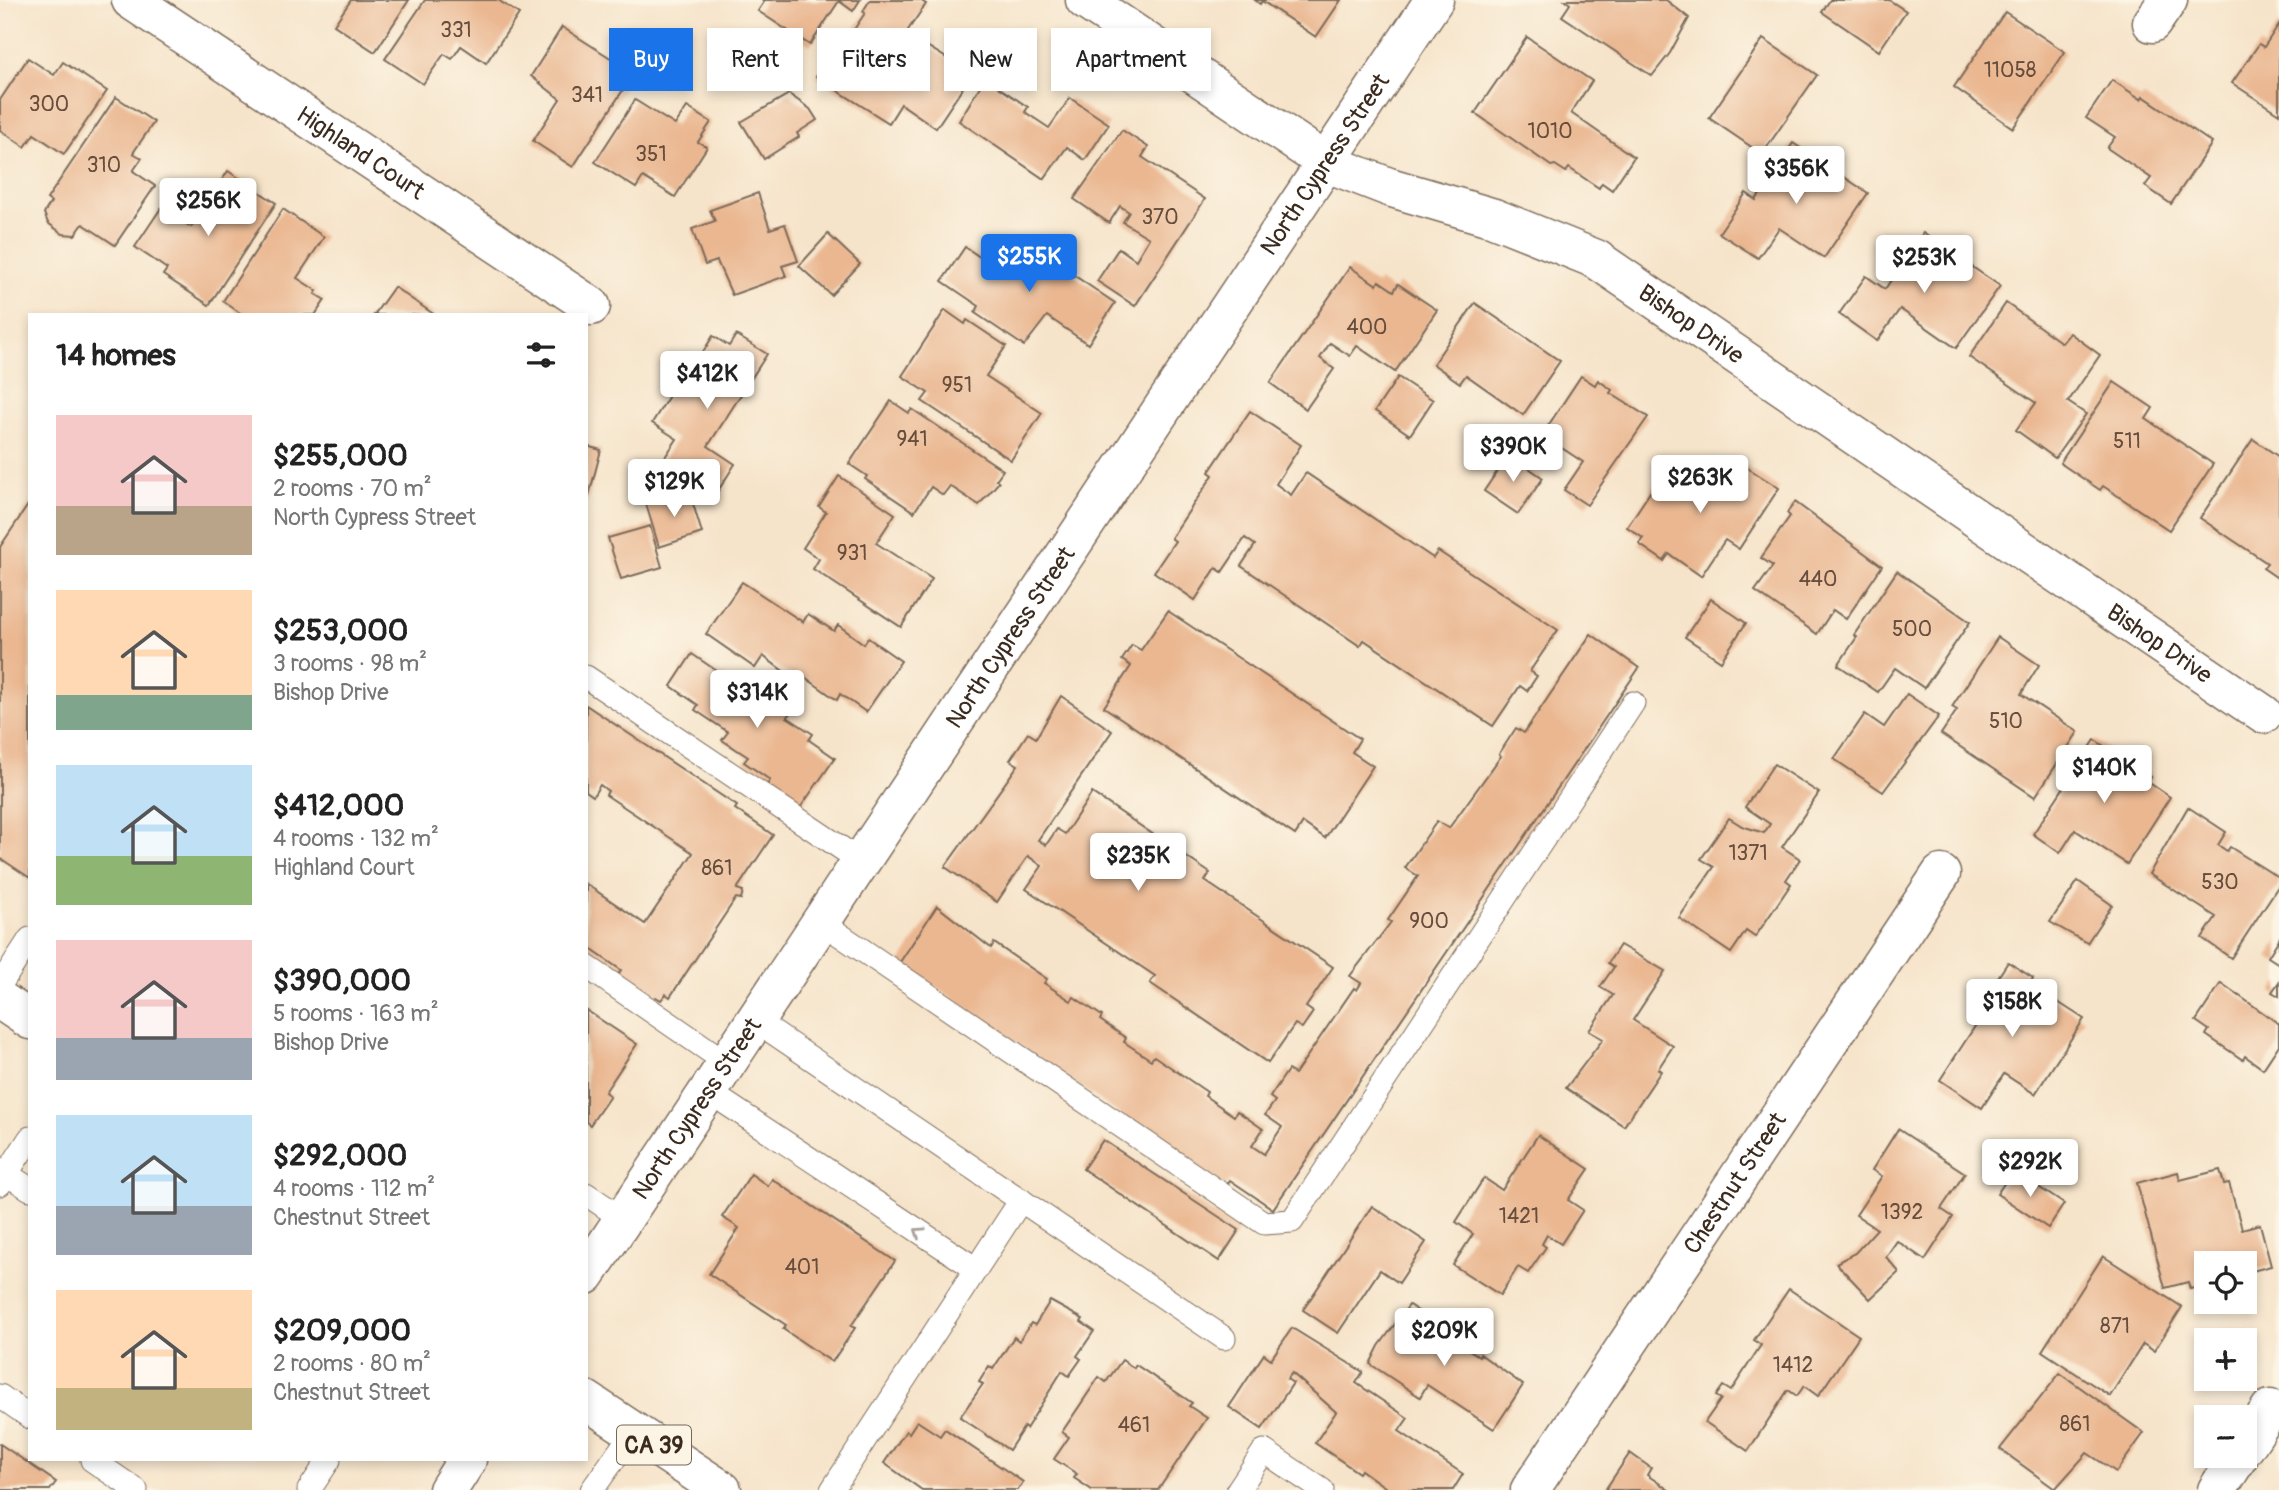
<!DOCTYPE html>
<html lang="en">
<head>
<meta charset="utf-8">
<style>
  :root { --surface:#fff; --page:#f2f2f2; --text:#222; --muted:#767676; --accent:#1a73e8 }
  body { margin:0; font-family:Pangolin,sans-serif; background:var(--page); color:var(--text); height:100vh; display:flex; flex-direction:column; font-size:26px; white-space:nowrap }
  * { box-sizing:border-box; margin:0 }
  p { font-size:23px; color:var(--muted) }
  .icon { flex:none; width:38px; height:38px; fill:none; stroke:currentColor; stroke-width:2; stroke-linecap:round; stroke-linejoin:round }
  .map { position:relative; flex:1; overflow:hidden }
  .sheet { position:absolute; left:28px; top:313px; width:560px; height:1148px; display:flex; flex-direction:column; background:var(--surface); border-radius:0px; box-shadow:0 4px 10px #0003 }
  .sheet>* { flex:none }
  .banner { position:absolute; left:609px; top:28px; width:665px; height:63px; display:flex; gap:14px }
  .controls { position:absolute; left:2194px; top:1251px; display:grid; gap:14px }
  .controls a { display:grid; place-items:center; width:63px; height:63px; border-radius:0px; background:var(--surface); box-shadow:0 4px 10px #0003; font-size:35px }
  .price { position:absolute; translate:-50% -60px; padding:0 16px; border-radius:7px; background:#fff; color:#222; font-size:23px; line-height:46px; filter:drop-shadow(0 2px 4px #0008) }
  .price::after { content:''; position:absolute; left:50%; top:42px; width:21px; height:16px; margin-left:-10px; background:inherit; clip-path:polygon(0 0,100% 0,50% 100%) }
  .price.active { background:var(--accent); color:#fff }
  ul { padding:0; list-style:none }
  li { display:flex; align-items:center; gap:21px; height:175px; padding:0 28px }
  li span { display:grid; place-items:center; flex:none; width:196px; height:140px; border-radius:0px; color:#555 }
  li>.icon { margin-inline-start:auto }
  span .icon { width:84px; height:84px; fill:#fffc; stroke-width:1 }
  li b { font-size:30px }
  h2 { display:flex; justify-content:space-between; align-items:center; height:84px; padding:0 28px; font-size:30px }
  .chip { padding:0 24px; border-radius:0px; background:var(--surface); box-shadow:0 4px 10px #0003; font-size:24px; line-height:63px }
  .chip.active { background:var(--accent); color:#fff }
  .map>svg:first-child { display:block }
  .building { fill:#eab791 }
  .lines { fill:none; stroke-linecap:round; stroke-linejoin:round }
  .lane-casing { stroke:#7c6b5a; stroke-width:25 }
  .street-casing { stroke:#7c6b5a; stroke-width:41 }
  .secondary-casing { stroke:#7c6b5a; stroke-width:41 }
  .primary-casing { stroke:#7c6b5a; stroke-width:41 }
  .lane { stroke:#fff; stroke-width:23 }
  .street { stroke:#fff; stroke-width:38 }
  .secondary { stroke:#fff; stroke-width:38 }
  .primary { stroke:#fff; stroke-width:38 }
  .oneway { stroke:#a79f9a }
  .labels { text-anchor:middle; stroke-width:7; stroke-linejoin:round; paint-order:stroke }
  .number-label { font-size:21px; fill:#674d3b }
  .shield { fill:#fcf5e5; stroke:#75675a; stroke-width:2 }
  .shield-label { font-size:23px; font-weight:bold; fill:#3b2a1e }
  .street-label { font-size:24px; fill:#3b2a1e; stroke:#fcf5e5 }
</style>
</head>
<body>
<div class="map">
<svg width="2279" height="1490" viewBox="0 0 2279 1490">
  <rect width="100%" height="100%" fill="#fcf5e5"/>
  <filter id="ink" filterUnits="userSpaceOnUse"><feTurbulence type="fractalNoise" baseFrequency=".0143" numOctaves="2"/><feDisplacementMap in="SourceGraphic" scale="14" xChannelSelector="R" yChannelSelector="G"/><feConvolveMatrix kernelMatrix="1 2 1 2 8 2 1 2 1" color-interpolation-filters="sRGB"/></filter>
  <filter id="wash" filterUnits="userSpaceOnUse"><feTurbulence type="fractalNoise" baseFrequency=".00686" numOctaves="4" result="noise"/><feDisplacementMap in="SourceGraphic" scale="28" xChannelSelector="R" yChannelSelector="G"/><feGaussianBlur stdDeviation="1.57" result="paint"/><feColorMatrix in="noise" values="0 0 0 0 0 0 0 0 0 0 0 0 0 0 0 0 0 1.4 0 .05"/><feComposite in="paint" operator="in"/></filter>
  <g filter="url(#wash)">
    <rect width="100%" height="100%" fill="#f6e4ca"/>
    <g id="blocks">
      <!-- building -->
      <g class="building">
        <polygon points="351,0 409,0 375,52 334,25"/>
        <polygon points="425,0 498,0 519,14 486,63 461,46 452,59 444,54 423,84 385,59"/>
        <polygon points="762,0 860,0 853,11 839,1 810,45 758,11 764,2"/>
        <polygon points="870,0 920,0 926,4 906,33 972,74 936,128 901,104 889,123 816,77 835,49 839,52 865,13 863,11"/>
        <polygon points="1255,0 1341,0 1316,37 1262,1 1260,4"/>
        <polygon points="1565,0 1666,0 1689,18 1670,53 1652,76 1562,16 1570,4"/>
        <polygon points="1830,0 1889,0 1906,11 1879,51 1822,12"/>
        <polygon points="2005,12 2065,52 2013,128 1954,87"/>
        <polygon points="2279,24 2279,114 2232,83 2259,44 2264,47"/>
        <polygon points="562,27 634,73 573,167 533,141 560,99 531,76"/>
        <polygon points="1527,37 1592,81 1571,113 1634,157 1612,190 1602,183 1599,188 1569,168 1566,172 1555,165 1551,166 1475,113"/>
        <polygon points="1763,39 1817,75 1762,154 1709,118"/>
        <polygon points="28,58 54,75 63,62 107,91 64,154 34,134 25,147 0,130 0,100"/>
        <polygon points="985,78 1028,107 1025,112 1049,128 1070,98 1109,124 1085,160 1067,147 1044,179 959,121"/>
        <polygon points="2112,80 2141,99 2143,96 2212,143 2171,204 2145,186 2151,178 2107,148 2115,137 2086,118"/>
        <polygon points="789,94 810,109 817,120 797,133 799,137 764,159 741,122"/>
        <polygon points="116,97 154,122 133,153 142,158 133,171 155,186 115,245 83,224 75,235 63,234 48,223 44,213 51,202 47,199"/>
        <polygon points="635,100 675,125 687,107 711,122 698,142 707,147 675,197 643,177 636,188 595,162"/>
        <polygon points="1122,130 1148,147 1142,157 1205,199 1135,306 1097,281 1119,248 1136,260 1149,238 1123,222 1129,212 1120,206 1109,223 1074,199"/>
        <polygon points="1793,143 1868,193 1824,258 1779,228 1758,258 1719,233 1746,193 1756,200"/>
        <polygon points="228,171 276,203 209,305 163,275 167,269 135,247 161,208 191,227"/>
        <polygon points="758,193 770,229 785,224 798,261 782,266 786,276 732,295 717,261 705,265 692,229 715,221 710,210"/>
        <polygon points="283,209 324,237 297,278 317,291 315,294 325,300 315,315 243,315 223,301"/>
        <polygon points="1923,233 2000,286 1956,348 1900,309 1877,341 1839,314 1866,276 1885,289"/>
        <polygon points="828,234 860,264 831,295 799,266"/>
        <polygon points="1023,241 1115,303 1088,344 1047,316 1024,346 975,313 979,306 942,281 965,247 1002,272"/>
        <polygon points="1350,267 1377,285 1379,281 1394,291 1398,284 1437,310 1395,372 1357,346 1350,356 1330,343 1320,358 1334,369 1306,409 1270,383"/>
        <polygon points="394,287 435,315 374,315"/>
        <polygon points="1475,303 1560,361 1523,415 1466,375 1460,383 1433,364"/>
        <polygon points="2006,303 2062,343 2070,333 2100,355 2068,402 2086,414 2055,458 2016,430 2036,403 1969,357"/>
        <polygon points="945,310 965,324 967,320 1006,346 986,376 1042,413 1011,460 922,401 928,393 902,376"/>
        <polygon points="736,335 767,354 708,446 735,464 714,497 661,463 677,439 652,423 679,380 684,382 713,336 729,346"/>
        <polygon points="1581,376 1595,385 1598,380 1612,390 1610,393 1648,417 1587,505 1564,490 1583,462 1542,435"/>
        <polygon points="1398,377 1433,400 1410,435 1375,411"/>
        <polygon points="2114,382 2153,408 2146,419 2213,464 2169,530 2103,486 2100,490 2060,463"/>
        <polygon points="891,401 909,413 912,409 1003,470 996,480 999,482 979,505 950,486 943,495 931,487 914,512 865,479 867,476 849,464"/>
        <polygon points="1250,411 1301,445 1276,484 1291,495 1306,473 1433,558 1438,551 1558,630 1530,671 1537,676 1527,691 1520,686 1493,726 1364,640 1360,646 1241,566 1255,545 1245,538 1222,572 1216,568 1195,600 1154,572 1175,541 1171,538 1213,475 1209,472"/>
        <polygon points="2253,439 2279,457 2279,579 2263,568 2267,563 2200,518"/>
        <polygon points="586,446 601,450 587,503 586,503"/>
        <polygon points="1509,454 1543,478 1518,514 1484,491"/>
        <polygon points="1670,462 1719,494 1740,463 1779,488 1739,549 1725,540 1701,576 1669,554 1664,561 1639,544 1643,538 1627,527"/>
        <polygon points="839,476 895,514 876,543 932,579 901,627 813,569 819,559 803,548 826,512 819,507"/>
        <polygon points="689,491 702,533 659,547 646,504"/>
        <polygon points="30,502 30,878 0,858 0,547"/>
        <polygon points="1795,502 1882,566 1846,619 1833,610 1817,634 1755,591 1773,566 1761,558 1790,516 1787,513"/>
        <polygon points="650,526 662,567 621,579 608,538"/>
        <polygon points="1897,571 1970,622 1924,688 1895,668 1878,692 1838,665 1857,637 1854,635"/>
        <polygon points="742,582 803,622 808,614 834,631 838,625 864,644 868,638 901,661 866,712 840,694 837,700 806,678 802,685 763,656 755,668 706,634"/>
        <polygon points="1711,599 1746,623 1721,661 1685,637"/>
        <polygon points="1168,611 1360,739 1352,752 1373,766 1325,838 1303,823 1295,835 1104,707 1131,666 1122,660 1132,645 1141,650"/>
        <polygon points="1591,634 1639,668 1273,1209 1230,1180 1225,1187 900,962 937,906 991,948 994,943 1047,979 1044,983 1071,1001 1074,997 1102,1016 1100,1020 1126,1038 1124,1042 1151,1060 1154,1056 1207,1092 1205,1096 1234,1116 1237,1111 1263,1129 1252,1146 1264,1154 1282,1127 1265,1115 1275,1101 1270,1097 1288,1070 1295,1074 1354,988 1357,990 1361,983 1350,976 1391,922 1388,920 1418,876 1405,868 1437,821 1449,828 1501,756 1499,754 1516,728 1524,733"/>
        <polygon points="1998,637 2039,665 2021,694 2078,732 2035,797 1941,734 1957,710 1952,707"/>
        <polygon points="692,654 742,688 746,682 757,689 758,687 792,710 787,717 813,734 809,740 835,758 800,808 767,786 770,780 744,762 748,757 722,740 728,732 695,710 698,705 671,686"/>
        <polygon points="1907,694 1939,716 1883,792 1834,759 1865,714 1884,727"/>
        <polygon points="1061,696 1112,731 1038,840 1046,845 1057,829 1065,834 1092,793 1210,873 1205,881 1333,967 1306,1007 1313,1012 1302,1028 1295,1024 1268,1063 1150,983 1155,976 1026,889 1042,866 1028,856 997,902 945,867 1018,765 1010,760 1028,733 1036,738"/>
        <polygon points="586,705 737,806 735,809 773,835 737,889 743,891 741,899 736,898 670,997 666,994 661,1000 656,997 653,1001 617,976 621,970 586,946 586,884 645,924 693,853 606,795 608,791 600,785 593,796 586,791"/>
        <polygon points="2095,740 2151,777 2148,782 2170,797 2127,864 2075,830 2060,853 2033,834"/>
        <polygon points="1774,764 1819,793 1782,847 1800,859 1786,880 1791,884 1755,937 1746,931 1731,953 1679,918 1714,867 1701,859 1729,818 1742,826 1764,833 1770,824 1745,807"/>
        <polygon points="2188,807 2226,832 2218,845 2227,851 2230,847 2279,878 2279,885 2231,958 2202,938 2216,917 2149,874"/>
        <polygon points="2078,881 2112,905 2087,943 2050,922"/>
        <polygon points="2279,939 2279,964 2268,957"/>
        <polygon points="1620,945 1665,971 1633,1020 1673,1046 1658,1069 1661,1071 1624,1126 1566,1088 1603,1039 1589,1031 1613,995 1600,987 1614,967 1608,963"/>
        <polygon points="2008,962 2033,978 2030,984 2084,1019 2035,1094 2004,1074 1982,1108 1940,1080 1983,1014 1977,1009"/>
        <polygon points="2279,982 2279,996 2272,992"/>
        <polygon points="2221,983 2279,1024 2279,1045 2263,1069 2245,1056 2243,1060 2206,1035 2209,1030 2196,1021"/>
        <polygon points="586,1010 637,1044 605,1092 610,1096 590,1125 586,1122"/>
        <polygon points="1898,1129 1965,1173 1941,1209 1953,1217 1925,1260 1897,1241 1886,1257 1899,1272 1870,1299 1836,1263 1855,1253 1877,1229 1856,1215 1882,1176 1872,1170"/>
        <polygon points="1538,1135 1589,1169 1568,1200 1583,1210 1561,1244 1547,1235 1542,1244 1546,1247 1528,1273 1518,1267 1500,1295 1453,1265 1473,1234 1456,1222 1484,1178 1502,1190"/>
        <polygon points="1103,1140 1239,1230 1219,1261 1083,1169"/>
        <polygon points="2013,1170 2064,1204 2048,1228 1997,1194"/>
        <polygon points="2220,1170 2224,1184 2229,1183 2242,1229 2260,1224 2271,1266 2245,1273 2245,1264 2207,1264 2207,1285 2190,1289 2188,1282 2165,1288 2137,1183 2178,1172 2180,1180"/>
        <polygon points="751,1174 768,1186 772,1179 895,1261 851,1326 855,1328 832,1362 783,1329 786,1325 709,1274 739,1228 722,1217"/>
        <polygon points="1372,1206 1426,1242 1399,1283 1380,1270 1338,1333 1303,1310"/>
        <polygon points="2103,1256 2182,1307 2154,1351 2143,1344 2110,1396 2042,1351"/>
        <polygon points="1789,1289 1859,1336 1818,1396 1804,1386 1797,1396 1788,1390 1748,1451 1705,1422 1721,1399 1716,1396 1723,1386 1731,1391 1761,1345 1754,1340"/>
        <polygon points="1050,1301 1083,1319 1081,1322 1094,1331 1077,1356 1081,1359 1069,1376 1062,1371 1026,1429 1024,1427 1009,1450 960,1417 983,1384 979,1382 989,1366 993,1369 1014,1337 1019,1341 1031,1323 1035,1325"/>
        <polygon points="1409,1305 1453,1334 1451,1338 1479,1356 1480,1354 1523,1385 1494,1429 1427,1385 1420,1397 1370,1364 1379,1346"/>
        <polygon points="1292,1328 1363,1372 1356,1383 1408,1418 1399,1431 1463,1474 1453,1490 1389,1490 1361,1470 1359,1473 1315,1443 1336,1412 1292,1373 1287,1379 1293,1383 1262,1429 1229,1407 1264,1354 1271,1359"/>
        <polygon points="1122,1360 1134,1368 1136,1365 1192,1403 1189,1406 1207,1418 1158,1490 1092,1490 1074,1478 1077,1474 1054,1459 1069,1437 1062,1432 1099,1377 1106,1382"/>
        <polygon points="2060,1373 2144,1433 2116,1472 2087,1453 2055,1489 2000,1449"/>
        <polygon points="917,1421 940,1436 945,1429 1023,1482 1018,1490 922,1490 884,1463 906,1431 909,1433"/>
        <polygon points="0,1444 56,1482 50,1490 0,1490"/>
        <polygon points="1630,1453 1651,1468 1647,1475 1669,1490 1605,1490"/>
      </g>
    </g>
  </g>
  <g filter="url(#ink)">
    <use href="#blocks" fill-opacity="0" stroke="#7c6b5a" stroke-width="2"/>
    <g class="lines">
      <!-- lane casing -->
      <g class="lane-casing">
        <g id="lane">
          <polyline points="586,677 862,862"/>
          <polyline points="821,922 1264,1223 1292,1221 1633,703"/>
          <polyline points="586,966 727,1063"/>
          <polyline points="0,985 30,939"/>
          <polyline points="756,1021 1224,1338"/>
          <polyline points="709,1092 976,1269"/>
          <polyline points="0,1170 30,1189"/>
          <polyline points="0,1184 30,1138"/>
          <polyline points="586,1194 623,1219"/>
          <polyline points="0,1396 30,1417"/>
          <polyline points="92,1460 136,1490"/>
          <polyline points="309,1490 329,1460"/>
          <polyline points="592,1490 634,1431"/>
          <polyline points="832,1490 1021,1200"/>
          <polyline points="1238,1490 1264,1451 1322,1490"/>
        </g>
      </g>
      <!-- street casing -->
      <g class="street-casing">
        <g id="street">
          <path id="s1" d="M131,0L591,306"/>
          <path id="s2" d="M1085,0L1327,163L1389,187L1494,218L1596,259L2263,714"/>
          <polyline points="2152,23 2168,0"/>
          <polyline points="2245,1447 2270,1409"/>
          <path id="s3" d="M1530,1490L1941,874"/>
          <polyline points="2217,1490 2239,1456"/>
        </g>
      </g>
      <!-- secondary casing -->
      <g class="secondary-casing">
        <g id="secondary">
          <path id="s4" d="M586,1275L1434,0"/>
          <polyline points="448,1490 467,1460"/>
        </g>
      </g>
      <!-- primary casing -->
      <g class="primary-casing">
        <g id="primary">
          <polyline points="0,1000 30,1020"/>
          <polyline points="586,1400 722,1490"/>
        </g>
      </g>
      <!-- lane -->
      <use href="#lane" class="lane"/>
      <!-- street -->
      <use href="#street" class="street"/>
      <!-- secondary -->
      <use href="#secondary" class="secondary"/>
      <!-- primary -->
      <use href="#primary" class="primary"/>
    </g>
    <!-- one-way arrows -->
    <defs><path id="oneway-chevron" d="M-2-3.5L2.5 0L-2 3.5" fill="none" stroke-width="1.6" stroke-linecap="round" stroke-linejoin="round" transform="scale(1.75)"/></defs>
    <use class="oneway" href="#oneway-chevron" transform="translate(919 1232) rotate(-146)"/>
  </g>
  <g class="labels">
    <!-- number labels -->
    <g class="number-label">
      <text x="456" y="37">331</text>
      <text x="2010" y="77">11058</text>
      <text x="587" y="102">341</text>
      <text x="49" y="111">300</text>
      <text x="1550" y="138">1010</text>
      <text x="651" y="161">351</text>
      <text x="104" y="172">310</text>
      <text x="1160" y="224">370</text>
      <text x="1367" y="334">400</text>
      <text x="957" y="392">951</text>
      <text x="912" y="446">941</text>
      <text x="2127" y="448">511</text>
      <text x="852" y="560">931</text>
      <text x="1818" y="586">440</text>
      <text x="1912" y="636">500</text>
      <text x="2006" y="728">510</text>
      <text x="1748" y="860">1371</text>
      <text x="717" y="875">861</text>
      <text x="2220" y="889">530</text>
      <text x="1429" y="928">900</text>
      <text x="1902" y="1219">1392</text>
      <text x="1519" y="1223">1421</text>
      <text x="802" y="1274">401</text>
      <text x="2115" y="1333">871</text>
      <text x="1793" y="1372">1412</text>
      <text x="2075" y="1431">861</text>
      <text x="1134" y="1432">461</text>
    </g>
    <!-- shield labels -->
    <rect class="shield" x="617" y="1425.5" width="74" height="39" rx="5"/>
    <g class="shield-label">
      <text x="654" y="1453">CA 39</text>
    </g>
    <!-- street labels -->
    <g class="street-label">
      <text dy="8" stroke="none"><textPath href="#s1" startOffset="276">Highland Court</textPath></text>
      <text dy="8" stroke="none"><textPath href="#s4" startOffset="1334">North Cypress Street</textPath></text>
      <text dy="8" stroke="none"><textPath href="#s2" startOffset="693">Bishop Drive</textPath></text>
      <text dy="8" stroke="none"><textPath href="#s4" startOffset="766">North Cypress Street</textPath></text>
      <text dy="8" stroke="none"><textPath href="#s2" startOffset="1260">Bishop Drive</textPath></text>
      <text dy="8" stroke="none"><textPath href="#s4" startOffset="200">North Cypress Street</textPath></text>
      <text dy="8" stroke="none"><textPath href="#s3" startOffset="369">Chestnut Street</textPath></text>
    </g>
  </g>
</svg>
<div class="controls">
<a><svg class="icon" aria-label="locate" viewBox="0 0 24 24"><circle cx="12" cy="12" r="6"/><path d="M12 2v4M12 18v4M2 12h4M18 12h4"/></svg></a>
<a>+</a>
<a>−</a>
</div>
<b class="price" style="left:1796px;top:206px">$356K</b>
<b class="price" style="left:208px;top:238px">$256K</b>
<b class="price active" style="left:1029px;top:294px">$255K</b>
<b class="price" style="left:1924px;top:295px">$253K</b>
<b class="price" style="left:707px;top:411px">$412K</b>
<b class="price" style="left:1513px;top:484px">$390K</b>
<b class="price" style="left:1700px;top:515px">$263K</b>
<b class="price" style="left:674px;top:519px">$129K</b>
<b class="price" style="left:757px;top:730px">$314K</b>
<b class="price" style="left:2104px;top:805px">$140K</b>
<b class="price" style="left:1138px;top:893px">$235K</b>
<b class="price" style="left:2012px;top:1039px">$158K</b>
<b class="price" style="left:2030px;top:1199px">$292K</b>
<b class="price" style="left:1444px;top:1368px">$209K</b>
<div class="banner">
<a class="chip active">Buy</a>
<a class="chip">Rent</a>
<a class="chip">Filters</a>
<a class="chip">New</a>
<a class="chip">Apartment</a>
</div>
<section class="sheet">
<h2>14 homes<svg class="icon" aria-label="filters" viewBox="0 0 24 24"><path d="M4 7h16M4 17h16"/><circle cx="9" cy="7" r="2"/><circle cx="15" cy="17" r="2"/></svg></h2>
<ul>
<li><span style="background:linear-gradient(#f6c9c9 65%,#b9a48a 0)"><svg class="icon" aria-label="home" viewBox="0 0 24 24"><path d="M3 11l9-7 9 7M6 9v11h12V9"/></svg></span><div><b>$255,000</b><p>2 rooms · 70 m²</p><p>North Cypress Street</p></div></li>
<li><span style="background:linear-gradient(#ffd9b3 75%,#7fa58c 0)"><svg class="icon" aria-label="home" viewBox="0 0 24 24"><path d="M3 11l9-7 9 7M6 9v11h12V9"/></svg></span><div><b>$253,000</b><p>3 rooms · 98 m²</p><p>Bishop Drive</p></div></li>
<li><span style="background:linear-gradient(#bfe0f5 65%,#8fb573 0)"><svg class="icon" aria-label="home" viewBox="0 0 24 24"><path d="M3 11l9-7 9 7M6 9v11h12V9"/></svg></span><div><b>$412,000</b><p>4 rooms · 132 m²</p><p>Highland Court</p></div></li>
<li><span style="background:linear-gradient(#f6c9c9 70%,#9aa5b1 0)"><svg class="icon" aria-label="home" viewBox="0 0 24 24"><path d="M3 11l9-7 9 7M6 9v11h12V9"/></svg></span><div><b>$390,000</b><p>5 rooms · 163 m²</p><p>Bishop Drive</p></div></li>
<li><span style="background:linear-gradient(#bfe0f5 65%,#9aa5b1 0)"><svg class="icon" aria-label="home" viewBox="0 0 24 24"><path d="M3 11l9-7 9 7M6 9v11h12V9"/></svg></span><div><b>$292,000</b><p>4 rooms · 112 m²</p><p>Chestnut Street</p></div></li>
<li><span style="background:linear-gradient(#ffd9b3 70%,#c2b280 0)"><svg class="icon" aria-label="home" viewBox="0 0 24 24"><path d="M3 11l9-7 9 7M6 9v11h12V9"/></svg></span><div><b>$209,000</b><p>2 rooms · 80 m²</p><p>Chestnut Street</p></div></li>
</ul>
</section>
</div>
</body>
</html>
